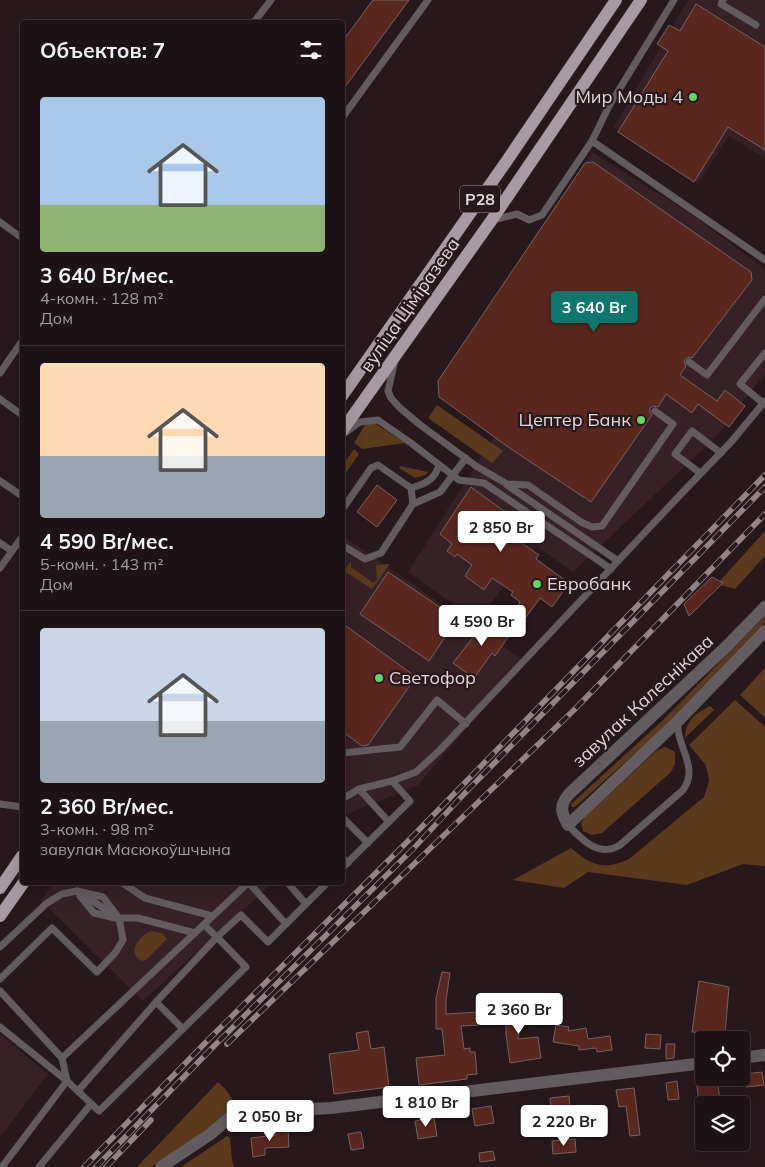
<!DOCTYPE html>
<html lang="ru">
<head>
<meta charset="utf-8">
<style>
  :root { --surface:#1d1215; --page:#251b1e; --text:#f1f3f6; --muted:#a09ea0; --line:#3b3234; --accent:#0f766e }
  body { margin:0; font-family:Mulish,sans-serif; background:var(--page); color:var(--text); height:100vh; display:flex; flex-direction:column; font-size:19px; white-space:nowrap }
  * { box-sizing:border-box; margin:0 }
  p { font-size:16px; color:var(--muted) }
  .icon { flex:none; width:28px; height:28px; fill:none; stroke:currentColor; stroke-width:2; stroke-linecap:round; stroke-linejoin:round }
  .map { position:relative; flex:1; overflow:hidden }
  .panel { position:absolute; left:20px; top:20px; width:325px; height:865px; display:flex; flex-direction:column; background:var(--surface); border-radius:5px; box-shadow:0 5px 20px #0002,0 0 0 1px var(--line) }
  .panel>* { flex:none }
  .buttons { position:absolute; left:695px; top:1031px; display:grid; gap:10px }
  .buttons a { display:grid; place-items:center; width:55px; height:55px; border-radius:5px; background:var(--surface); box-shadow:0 5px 20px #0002,0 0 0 1px var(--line); font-size:25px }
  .price { position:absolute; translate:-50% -42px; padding:0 11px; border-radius:5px; background:#fff; color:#222; font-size:16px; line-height:32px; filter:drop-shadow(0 1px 2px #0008) }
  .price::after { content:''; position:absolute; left:50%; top:30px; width:15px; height:11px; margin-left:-8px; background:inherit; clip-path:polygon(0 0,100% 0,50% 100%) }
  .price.current { background:var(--accent); color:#fff }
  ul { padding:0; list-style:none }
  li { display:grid; align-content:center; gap:10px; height:265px; padding:0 20px }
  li+li { border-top:1px solid var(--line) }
  li span { display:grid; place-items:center; height:155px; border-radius:5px; color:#555 }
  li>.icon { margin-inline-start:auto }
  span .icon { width:90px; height:90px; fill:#fffc; stroke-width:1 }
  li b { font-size:21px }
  h2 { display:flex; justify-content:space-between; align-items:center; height:60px; padding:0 20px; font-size:21px }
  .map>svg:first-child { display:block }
  .built { fill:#352126 }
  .green { fill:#5b391c }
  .building { fill:#5a271e; stroke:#75635f }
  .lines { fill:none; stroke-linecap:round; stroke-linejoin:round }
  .service { stroke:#625b60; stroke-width:7 }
  .minor { stroke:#625b60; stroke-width:12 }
  .primary { stroke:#a79aa3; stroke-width:12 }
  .rail-casing { stroke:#918587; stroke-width:5.5 }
  .rail { stroke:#27181c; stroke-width:4; stroke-dasharray:11; stroke-linecap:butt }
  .poi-dot { fill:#63d469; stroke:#27181c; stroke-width:2 }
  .labels { text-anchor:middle; stroke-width:4.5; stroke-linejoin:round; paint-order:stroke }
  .shield { fill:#27181c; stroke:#a89da0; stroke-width:1 }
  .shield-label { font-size:16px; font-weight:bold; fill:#e0d6d8 }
  .poi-label { font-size:18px; fill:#e0d6d8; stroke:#27181c; text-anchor:end }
  .street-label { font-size:18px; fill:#e0d6d8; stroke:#27181c }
</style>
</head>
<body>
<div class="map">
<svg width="765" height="1167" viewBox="0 0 765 1167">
  <rect width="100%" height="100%" fill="#27181c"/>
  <!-- built -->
  <g class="built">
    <polygon points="688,0 765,0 765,158 729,136 698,183 618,132 614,127"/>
    <polygon points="592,152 690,213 765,269 765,373 716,437 573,572 536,546 477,621 408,572 497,432 438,381"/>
    <polygon points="343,536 521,659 498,692 418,785 347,814 343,818"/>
    <polygon points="53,883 273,883 143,1001 41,901"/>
    <polygon points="0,1034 48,1074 0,1138"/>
  </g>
  <!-- green -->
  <g class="green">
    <polygon points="437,405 503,451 492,463 428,418"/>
    <polygon points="371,423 376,424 405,443 362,449 354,443 365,425"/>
    <polygon points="354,449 359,454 343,477 343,465"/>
    <polygon points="401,466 428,472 425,475 415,478 399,468"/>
    <polygon points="765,531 765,556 735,589 721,585 720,581"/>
    <polygon points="351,561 351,567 373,583 377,580 376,565 390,564 372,589 344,571"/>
    <polygon points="765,616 765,622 664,727 575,807 572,807 571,804 663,720"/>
    <polygon points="765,668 765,718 740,695"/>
    <path d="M735,700L765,727V866L743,864L687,885L588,872L564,888L513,880L571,848C591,865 603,871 629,859L704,797L709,781L708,774L705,764L689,745Z"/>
    <path d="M710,706L714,710L685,738C685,721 696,713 710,706Z"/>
    <polygon points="665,747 675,752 675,764 671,772 602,833 592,835 583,831 581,823 585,817 656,751"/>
    <path d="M151,931L162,933L167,939L146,960L142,961C125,952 140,936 151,931Z"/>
    <path d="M218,1082C230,1093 239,1103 226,1118L151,1167H137Z"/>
    <polygon points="227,1136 230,1138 232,1160 234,1167 181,1167"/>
  </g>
  <!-- building -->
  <g class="building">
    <polygon points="373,0 409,0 342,91 342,42"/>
    <polygon points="696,4 765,47 765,150 728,127 694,182 618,132 668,51 657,44 669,25 680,31"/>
    <polygon points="593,162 751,272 752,280 692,358 689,357 685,359 684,362 686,366 680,375 717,401 725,390 745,406 729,427 698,404 692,413 666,394 658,407 653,406 650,408 650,413 652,415 591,502 511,449 439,397 438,381 585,163"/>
    <polygon points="377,485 397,500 377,527 357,512"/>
    <polygon points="471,487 508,514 534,529 523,544 539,555 536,559 569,583 552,607 540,598 524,620 513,612 520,602 511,595 513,592 492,578 484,590 465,576 472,565 457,554 455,557 447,551 452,544 440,534"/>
    <polygon points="388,572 457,619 429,661 360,614"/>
    <polygon points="712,577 723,583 689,616 684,604"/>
    <polygon points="489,617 511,633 495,656 492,653 474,678 453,663"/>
    <polygon points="342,623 416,677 368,745 362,746 342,731"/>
    <polygon points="442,972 450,973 446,1000 446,1014 479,1012 479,1025 461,1026 464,1049 470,1048 470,1052 475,1052 477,1074 467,1075 467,1079 419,1085 416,1058 445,1055 442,1029 436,1029 436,998"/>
    <polygon points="699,981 729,987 725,1034 692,1032"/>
    <polygon points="506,996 519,996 518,1039 538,1037 541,1058 510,1063 506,1034"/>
    <polygon points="556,1025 569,1027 568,1031 586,1028 588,1039 610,1036 612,1050 597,1052 596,1048 579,1050 579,1046 553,1042"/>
    <polygon points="368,1031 371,1049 384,1047 389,1087 334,1094 329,1054 359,1050 356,1033"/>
    <polygon points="646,1034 661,1035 660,1049 645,1048"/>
    <polygon points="666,1044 675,1044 674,1058 666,1059"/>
    <polygon points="762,1072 764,1085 746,1087 744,1074"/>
    <polygon points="717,1078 720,1100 699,1102 696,1079"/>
    <polygon points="677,1081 679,1099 668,1100 666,1083"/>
    <polygon points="634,1088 640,1135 630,1136 626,1106 619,1107 616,1090"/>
    <polygon points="569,1096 570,1110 566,1110 567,1116 552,1117 550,1098"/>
    <polygon points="491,1106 494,1123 475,1126 472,1109"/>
    <polygon points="434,1118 437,1136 418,1139 415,1121"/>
    <polygon points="288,1129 289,1147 265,1148 265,1155 253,1157 251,1138 276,1135 276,1130"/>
    <polygon points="361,1132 364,1148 351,1150 348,1134"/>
    <polygon points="575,1139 576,1152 553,1154 552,1141"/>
    <polygon points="493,1151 495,1160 480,1162 479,1153"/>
  </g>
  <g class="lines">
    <!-- service -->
    <g class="service">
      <polyline points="723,0 721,4 756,25"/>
      <polyline points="254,22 271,0"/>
      <polyline points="342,118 428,0"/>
      <polyline points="592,141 765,260"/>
      <polyline points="493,220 517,214 529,220 542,215 592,141 609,106 674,0"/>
      <polyline points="0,222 22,238"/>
      <polyline points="689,362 707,375 765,299"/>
      <polyline points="394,364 388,391 391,398 399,407 419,424 476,466 507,484 528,485 581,522 592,527 602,526 673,424 655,411"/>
      <polyline points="0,373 22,341"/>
      <polyline points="0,399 22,415"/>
      <polyline points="763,403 740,384 765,353"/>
      <polyline points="345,433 360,422 378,420 411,443 459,480 484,483 611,569"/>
      <polyline points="700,473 675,454 692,431 721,453"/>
      <polyline points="0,481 22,496"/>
      <polyline points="507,485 618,561"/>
      <path d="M411,488C425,484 435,480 439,465"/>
      <polyline points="413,504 440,492 466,458"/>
      <polyline points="342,510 371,468 378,465 411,488 413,504 381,553 365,559 342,545"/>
      <polyline points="0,543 12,551"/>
      <polyline points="0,568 22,537"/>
      <polyline points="342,753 400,747 437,700 466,724"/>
      <polyline points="359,789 389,822"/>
      <polyline points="342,799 359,789 392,781 416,772 440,750 681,494 732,441 765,401"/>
      <polyline points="0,804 22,807"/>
      <polyline points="342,817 368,843"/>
      <path d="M568,825C582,840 599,858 620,845L683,790C700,767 675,745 678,721"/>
      <polyline points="342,857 348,863"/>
      <polyline points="342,868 410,801 392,781"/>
      <polyline points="121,882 145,898 212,916"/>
      <polyline points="287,882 306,904"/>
      <polyline points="249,883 286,924"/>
      <polyline points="80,896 94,913 115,918"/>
      <polyline points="204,925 217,937 241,915 268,942 328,882"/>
      <polyline points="0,947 47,903 62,894 77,891 119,918 138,918 195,933"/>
      <polyline points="0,979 52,928 97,972 115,953 123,940 119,918 103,897 77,891"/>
      <polyline points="0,991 62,1058 249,882"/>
      <polyline points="0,1027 67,1081 2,1167"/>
      <polyline points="62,1058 67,1081 99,1111 246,967 217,937 156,1002"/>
      <polyline points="78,1091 156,1002 183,1029"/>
      <polyline points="39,1167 91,1104"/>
    </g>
    <!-- minor -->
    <g class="minor">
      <path d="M765,607L727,646L569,794C559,806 561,812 568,825L678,721L765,631"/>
      <polyline points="741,1058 765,1055"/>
      <polyline points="161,1167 209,1135 232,1116 259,1112 331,1108 704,1063"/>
    </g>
    <!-- primary -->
    <g class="primary">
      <polyline points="342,396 506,162 616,0"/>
      <polyline points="342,431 491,221 641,0"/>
      <polyline points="0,888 22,856"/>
      <polyline points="0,916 24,882"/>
    </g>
    <!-- rail casing -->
    <g class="rail-casing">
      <g id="rail">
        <polyline points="227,1044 574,710 765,514"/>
        <polyline points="84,1167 209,1039 407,842 765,475"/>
        <polyline points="96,1167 215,1045 413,849 465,793 765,487"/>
        <polyline points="106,1167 151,1120"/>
      </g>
    </g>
    <!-- rail -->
    <use href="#rail" class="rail"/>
  </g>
  <!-- markers -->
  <g class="poi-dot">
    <circle cx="693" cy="97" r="5"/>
    <circle cx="641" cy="420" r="5"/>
    <circle cx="537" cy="584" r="5"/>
    <circle cx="379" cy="678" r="5"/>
  </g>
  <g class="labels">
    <!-- shield labels -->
    <rect class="shield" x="460" y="185.5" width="40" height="27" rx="4"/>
    <g class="shield-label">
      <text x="480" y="205">Р28</text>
    </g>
    <!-- poi labels -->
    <g class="poi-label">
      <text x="683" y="103">Мир Моды 4</text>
      <text x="631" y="426">Цептер Банк</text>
      <text x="547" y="590" text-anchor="start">Евробанк</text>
      <text x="389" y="684" text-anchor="start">Светофор</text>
    </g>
    <!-- street labels -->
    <g class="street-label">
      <text transform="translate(410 305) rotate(-55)" y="6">вуліца Ціміразева</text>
      <text transform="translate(643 701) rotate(-43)" y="6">завулак Калеснікава</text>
    </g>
  </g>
</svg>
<div class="buttons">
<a><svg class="icon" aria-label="locate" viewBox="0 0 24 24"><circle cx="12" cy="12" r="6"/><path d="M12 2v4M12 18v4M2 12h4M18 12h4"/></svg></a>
<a><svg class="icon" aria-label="layers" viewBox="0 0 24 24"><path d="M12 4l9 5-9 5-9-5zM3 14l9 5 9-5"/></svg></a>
</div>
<b class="price current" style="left:594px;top:333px">3 640 Br</b>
<b class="price" style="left:501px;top:553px">2 850 Br</b>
<b class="price" style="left:482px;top:647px">4 590 Br</b>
<b class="price" style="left:519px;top:1035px">2 360 Br</b>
<b class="price" style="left:426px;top:1128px">1 810 Br</b>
<b class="price" style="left:270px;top:1142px">2 050 Br</b>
<b class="price" style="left:564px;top:1147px">2 220 Br</b>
<section class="panel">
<h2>Объектов: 7<svg class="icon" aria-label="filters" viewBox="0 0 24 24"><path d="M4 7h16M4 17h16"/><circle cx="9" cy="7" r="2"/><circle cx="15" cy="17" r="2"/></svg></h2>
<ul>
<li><span style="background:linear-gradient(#a9c7e8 70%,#8fb573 0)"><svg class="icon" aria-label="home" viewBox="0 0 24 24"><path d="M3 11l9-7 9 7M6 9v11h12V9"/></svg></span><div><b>3 640 Br/мес.</b><p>4-комн. · 128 m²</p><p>Дом</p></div></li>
<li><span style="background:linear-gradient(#ffd9b3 60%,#9aa5b1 0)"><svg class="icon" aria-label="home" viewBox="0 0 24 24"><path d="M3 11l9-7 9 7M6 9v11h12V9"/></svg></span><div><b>4 590 Br/мес.</b><p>5-комн. · 143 m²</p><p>Дом</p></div></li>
<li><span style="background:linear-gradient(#c9d6e8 60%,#9aa5b1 0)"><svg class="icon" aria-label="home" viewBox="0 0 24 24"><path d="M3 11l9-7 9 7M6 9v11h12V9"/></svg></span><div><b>2 360 Br/мес.</b><p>3-комн. · 98 m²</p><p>завулак Масюкоўшчына</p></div></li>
</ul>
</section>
</div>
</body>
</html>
